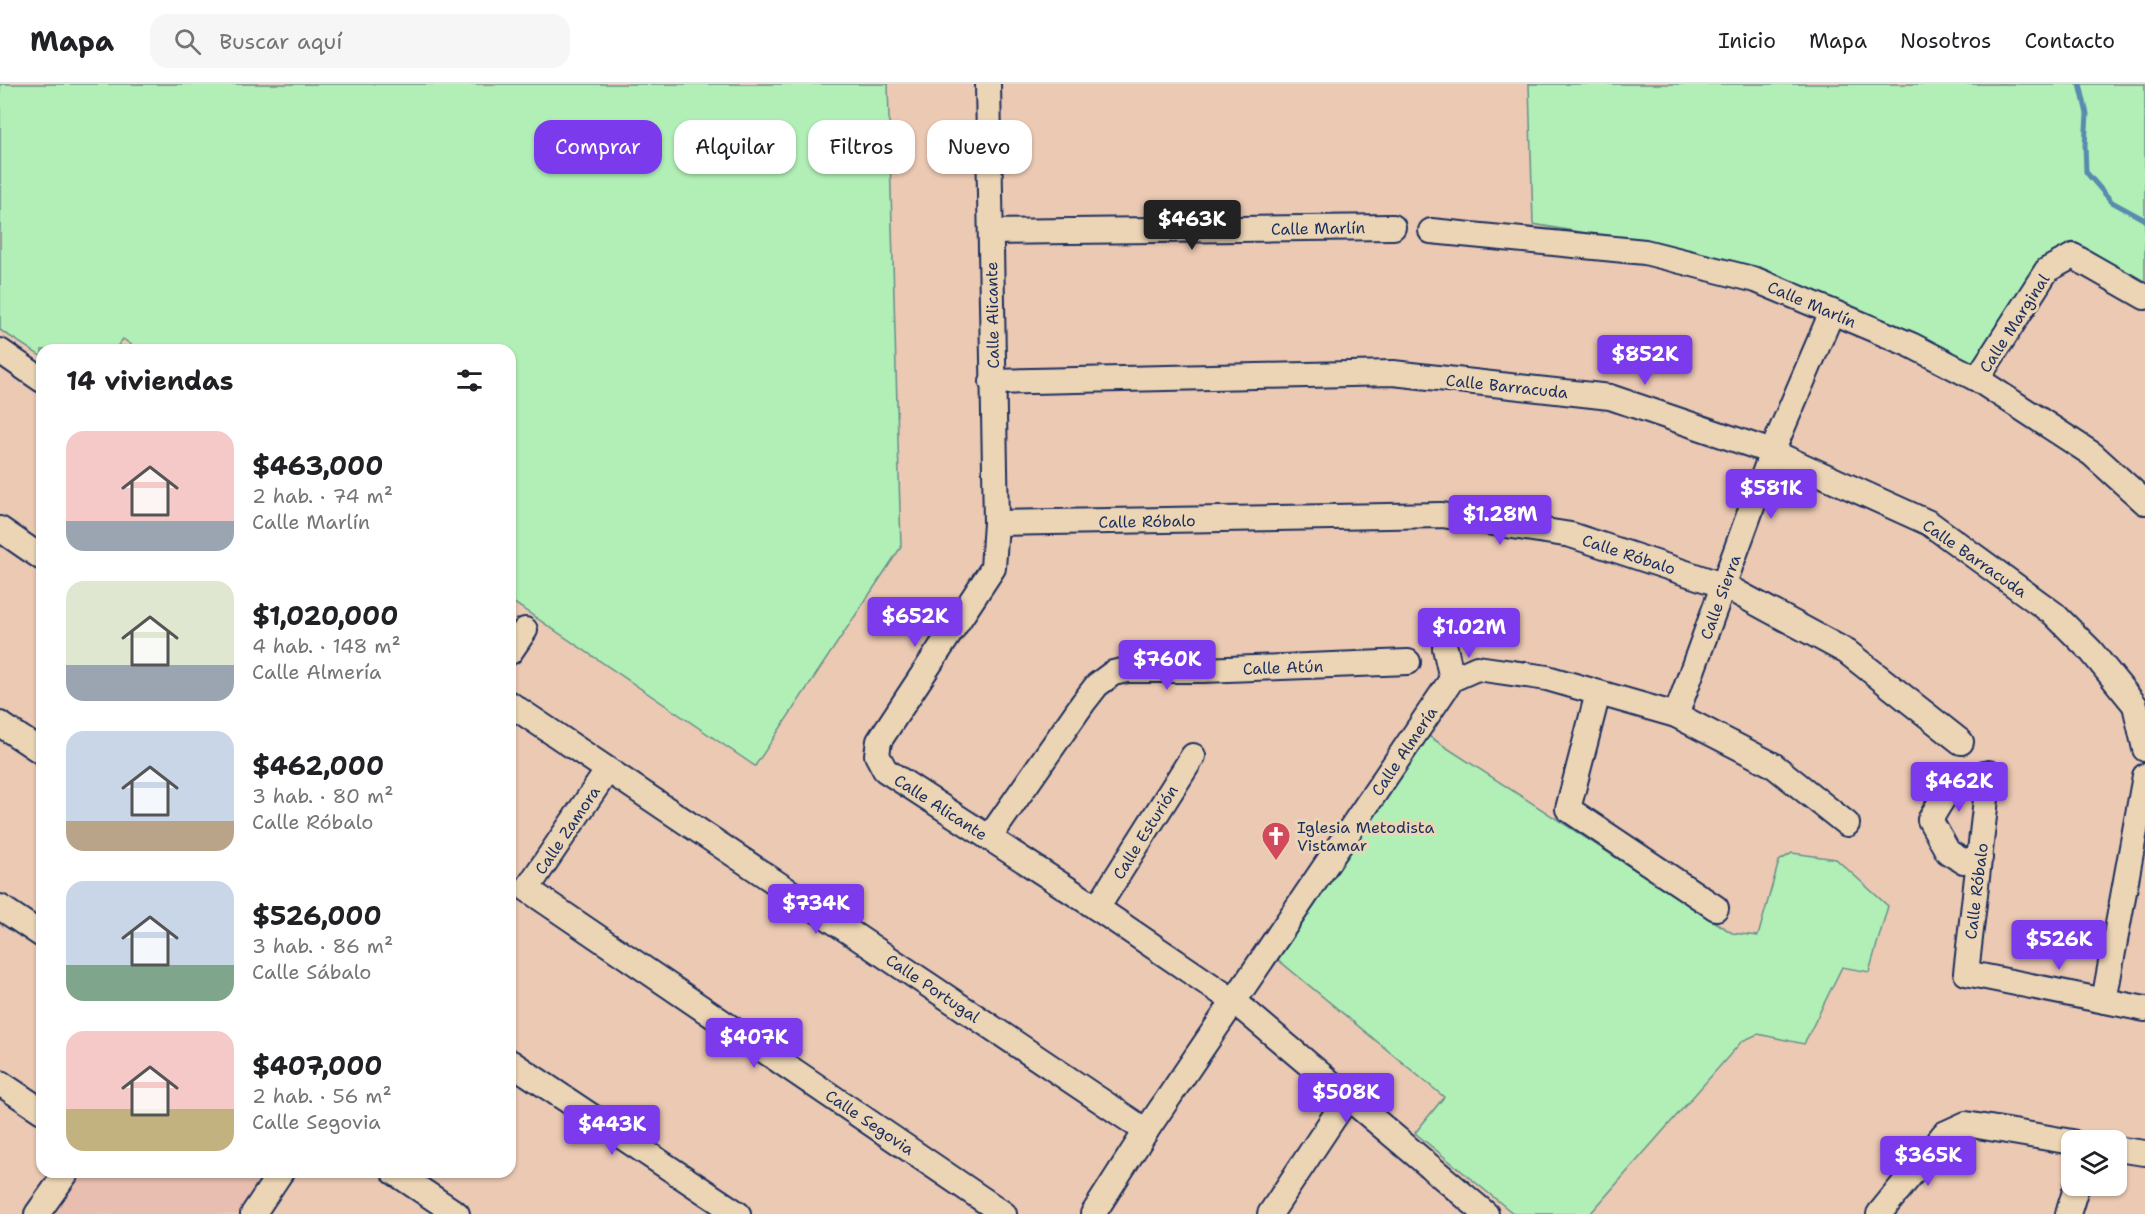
<!DOCTYPE html>
<html lang="es">
<head>
<meta charset="utf-8">
<style>
  :root { --surface:#fff; --page:#f6f6f6; --text:#202124; --muted:#757577; --line:#e0e0e0; --accent:#7c3aed }
  body { margin:0; font-family:"Shantell Sans",sans-serif; background:var(--page); color:var(--text); height:100vh; display:flex; flex-direction:column; font-size:22px; white-space:nowrap }
  * { box-sizing:border-box; margin:0 }
  p { font-size:20px; color:var(--muted) }
  .icon { flex:none; width:33px; height:33px; fill:none; stroke:currentColor; stroke-width:2; stroke-linecap:round; stroke-linejoin:round }
  .map { position:relative; flex:1; overflow:hidden }
  .side { position:absolute; left:36px; top:260px; width:480px; height:834px; display:flex; flex-direction:column; background:var(--surface); border-radius:18px; box-shadow:0 2px 4px #0004 }
  .side>* { flex:none }
  .banner { position:absolute; left:534px; top:36px; width:570px; height:54px; display:flex; gap:12px }
  .controls { position:absolute; left:2061px; top:1046px; display:grid; gap:12px }
  .controls a { display:grid; place-items:center; width:66px; height:66px; border-radius:12px; background:var(--surface); box-shadow:0 2px 4px #0004; font-size:30px }
  .price { position:absolute; translate:-50% -51px; padding:0 14px; border-radius:6px; background:var(--accent); color:#fff; font-size:20px; line-height:39px; filter:drop-shadow(0 2px 3px #0008) }
  .price::after { content:''; position:absolute; left:50%; top:36px; width:18px; height:14px; margin-left:-9px; background:inherit; clip-path:polygon(0 0,100% 0,50% 100%) }
  .price.current { background:#222; color:#fff }
  ul { padding:0; list-style:none }
  li { display:flex; align-items:center; gap:18px; height:150px; padding:0 30px }
  li span { display:grid; place-items:center; flex:none; width:168px; height:120px; border-radius:18px; color:#555 }
  li>.icon { margin-inline-start:auto }
  span .icon { width:72px; height:72px; fill:#fffc; stroke-width:1 }
  li b { font-size:26px }
  h2 { display:flex; justify-content:space-between; align-items:center; height:72px; padding:0 30px; font-size:26px }
  .pill { padding:0 21px; border-radius:18px; background:var(--surface); box-shadow:0 2px 4px #0004; font-size:21px; line-height:54px }
  .pill.current { background:var(--accent); color:#fff }
  header { display:flex; align-items:center; gap:36px; box-sizing:border-box; height:84px; padding:0 30px; background:var(--surface); border-bottom:2px solid var(--line) }
  header strong { font-size:28px }
  nav { display:flex; gap:33px; margin-inline-start:auto; font-size:21px }
  .search { width:420px; height:54px; background:var(--page); display:flex; align-items:center; gap:15px; box-sizing:border-box; padding:0 21px; border-radius:18px; color:var(--muted); font-size:22px }
  .map>svg:first-child { display:block }
  .built { fill:#e7beaf }
  .green { fill:#b1efb6; stroke:#668f8a; stroke-width:1.5 }
  .lines { fill:none; stroke-linecap:round; stroke-linejoin:round }
  .stream { stroke:#598cae; stroke-width:5 }
  .minor-casing { stroke:#1b2f5e; stroke-width:28 }
  .minor { stroke:#ecd5b5; stroke-width:24 }
  .labels { text-anchor:middle; stroke-width:6; stroke-linejoin:round; paint-order:stroke }
  .street-label { font-size:16px; fill:#1b2f5e; stroke:#ecd5b5 }
  .poi-label { font-size:16px; fill:#1b2f5e; stroke:#ecd5b5; text-anchor:start }
</style>
</head>
<body>
<header>
<strong>Mapa</strong>
<div class="search"><svg class="icon" aria-label="search" viewBox="0 0 24 24"><circle cx="10" cy="10" r="6"/><path d="M15 15l6 6"/></svg>Buscar aquí</div>
<nav><a>Inicio</a><a>Mapa</a><a>Nosotros</a><a>Contacto</a></nav>
</header>
<div class="map">
<svg width="2145" height="1130" viewBox="0 0 2145 1130">
  <rect width="100%" height="100%" fill="#ebc9b3"/>
  <filter id="ink" filterUnits="userSpaceOnUse"><feTurbulence type="fractalNoise" baseFrequency=".0167" numOctaves="2"/><feDisplacementMap in="SourceGraphic" scale="12" xChannelSelector="R" yChannelSelector="G"/><feConvolveMatrix kernelMatrix="1 2 1 2 8 2 1 2 1" color-interpolation-filters="sRGB"/></filter>
  <g filter="url(#ink)">
    <!-- built -->
    <polygon class="built" points="75,1088 271,1088 242,1130 46,1130"/>
    <!-- green -->
    <g class="green">
      <polygon points="0,0 888,0 901,463 755,682 510,516 510,266 139,266 123,255 115,265 42,266 42,273 0,246"/>
      <polygon points="1529,0 2145,0 2145,203 2073,164 2038,178 1973,282 1649,160 1533,140"/>
      <polygon points="1424,649 1732,849 1758,852 1779,777 1792,769 1836,775 1888,822 1869,888 1842,883 1804,960 1758,950 1742,957 1590,1130 1514,1130 1415,1049 1444,1013 1276,874"/>
    </g>
    <g class="lines">
      <!-- stream -->
      <polyline class="stream" points="2080,0 2087,30 2085,61 2086,88 2112,118 2145,136"/>
      <!-- minor casing -->
      <g class="minor-casing">
        <g id="minor">
          <polyline points="988,0 996,439 993,484 879,657 877,671 885,686 1097,824 1235,918 1486,1130"/>
          <polyline points="1431,147 1645,168 1756,196 1911,261 1977,295 2092,370 2145,418"/>
          <polyline points="991,148 1393,143"/>
          <polyline points="0,267 42,296"/>
          <polyline points="1977,295 2047,186 2073,172 2145,213"/>
          <polyline points="992,298 1393,289 1610,313 1772,368 1929,439 2054,530 2091,567 2135,621 2145,665"/>
          <polyline points="996,439 1442,431 1571,451 1725,502 1847,568 1961,658"/>
          <polyline points="0,445 42,474"/>
          <polyline points="1445,564 1452,595"/>
          <polyline points="510,568 525,546"/>
          <polyline points="1598,609 1568,725 1716,824"/>
          <polyline points="510,620 1146,1047"/>
          <polyline points="1676,631 1772,368 1832,228"/>
          <polyline points="0,640 42,668"/>
          <polyline points="607,687 527,805 1004,1130"/>
          <polyline points="989,754 1083,619 1097,601 1113,589 1127,586 1203,586 1408,578"/>
          <path d="M1980,774L1963,777L1948,768L1930,736C1948,705 1951,695 1989,689L1966,889L2145,925"/>
          <polyline points="0,823 42,851"/>
          <polyline points="1097,824 1193,672"/>
          <polyline points="2104,917 2145,692"/>
          <polyline points="510,978 738,1130"/>
          <polyline points="0,999 42,1027"/>
          <polyline points="2116,1065 2145,1069"/>
          <polyline points="394,1088 457,1130"/>
          <polyline points="37,1130 67,1088"/>
          <polyline points="253,1130 281,1088"/>
          <polyline points="1093,1130 1146,1047 1452,595 1477,584 1547,594 1676,631 1773,681 1847,740"/>
          <polyline points="1270,1130 1347,1014"/>
          <polyline points="1879,1130 1944,1050 1966,1040 2072,1058"/>
          <polyline points="2068,1130 2077,1101"/>
        </g>
      </g>
      <!-- minor -->
      <use href="#minor" class="minor"/>
    </g>
  </g>
  <!-- icons -->
  <defs>
    <g id="church-pin" transform="scale(1.5)"><path d="M0 17L-7.5 6A9.5 9.5 0 1 1 7.5 6Z" fill="#d1495b" stroke="#ecd5b5"/><path d="M-1.2-6h2.4v3.5h3.3v2.4h-3.3V6h-2.4V-.1h-3.3v-2.4h3.3Z" fill="#fff"/></g>
  </defs>
  <g fill-rule="evenodd">
    <use href="#church-pin" x="1276" y="752"/>
  </g>
  <g class="labels">
    <!-- street labels -->
    <g class="street-label">
      <text transform="translate(1318 144) rotate(-1)" y="6">Calle Marlín</text>
      <text transform="translate(1812 220) rotate(23)" y="6">Calle Marlín</text>
      <text transform="translate(992 231) rotate(-91)" y="6">Calle Alicante</text>
      <text transform="translate(2014 239) rotate(-57)" y="6">Calle Marginal</text>
      <text transform="translate(1507 302) rotate(6)" y="6">Calle Barracuda</text>
      <text transform="translate(1147 437) rotate(-1)" y="6">Calle Róbalo</text>
      <text transform="translate(1629 470) rotate(18)" y="6">Calle Róbalo</text>
      <text transform="translate(1975 474) rotate(35)" y="6">Calle Barracuda</text>
      <text transform="translate(1720 513) rotate(-70)" y="6">Calle Sierra</text>
      <text transform="translate(1283 583) rotate(-2)" y="6">Calle Atún</text>
      <text transform="translate(1404 667) rotate(-56)" y="6">Calle Almería</text>
      <text transform="translate(941 723) rotate(33)" y="6">Calle Alicante</text>
      <text transform="translate(567 746) rotate(-56)" y="6">Calle Zamora</text>
      <text transform="translate(1145 748) rotate(-58)" y="6">Calle Esturión</text>
      <text transform="translate(1976 807) rotate(-83)" y="6">Calle Róbalo</text>
      <text transform="translate(933 904) rotate(34)" y="6">Calle Portugal</text>
      <text transform="translate(870 1038) rotate(34)" y="6">Calle Segovia</text>
    </g>
    <!-- poi labels -->
    <g class="poi-label">
      <text x="1297" y="749">Iglesia Metodista<tspan x="1297" dy="18">Vistamar</tspan></text>
    </g>
  </g>
</svg>
<div class="controls">
<a><svg class="icon" aria-label="layers" viewBox="0 0 24 24"><path d="M12 4l9 5-9 5-9-5zM3 14l9 5 9-5"/></svg></a>
</div>
<b class="price current" style="left:1192px;top:167px">$463K</b>
<b class="price" style="left:1645px;top:302px">$852K</b>
<b class="price" style="left:1771px;top:436px">$581K</b>
<b class="price" style="left:1500px;top:462px">$1.28M</b>
<b class="price" style="left:915px;top:564px">$652K</b>
<b class="price" style="left:1469px;top:575px">$1.02M</b>
<b class="price" style="left:1167px;top:607px">$760K</b>
<b class="price" style="left:1959px;top:729px">$462K</b>
<b class="price" style="left:816px;top:851px">$734K</b>
<b class="price" style="left:2059px;top:887px">$526K</b>
<b class="price" style="left:754px;top:985px">$407K</b>
<b class="price" style="left:1346px;top:1040px">$508K</b>
<b class="price" style="left:612px;top:1072px">$443K</b>
<b class="price" style="left:1928px;top:1103px">$365K</b>
<div class="banner">
<a class="pill current">Comprar</a>
<a class="pill">Alquilar</a>
<a class="pill">Filtros</a>
<a class="pill">Nuevo</a>
</div>
<section class="side">
<h2>14 viviendas<svg class="icon" aria-label="filters" viewBox="0 0 24 24"><path d="M4 7h16M4 17h16"/><circle cx="9" cy="7" r="2"/><circle cx="15" cy="17" r="2"/></svg></h2>
<ul>
<li><span style="background:linear-gradient(#f6c9c9 75%,#9aa5b1 0)"><svg class="icon" aria-label="home" viewBox="0 0 24 24"><path d="M3 11l9-7 9 7M6 9v11h12V9"/></svg></span><div><b>$463,000</b><p>2 hab. · 74 m²</p><p>Calle Marlín</p></div></li>
<li><span style="background:linear-gradient(#dfe7d0 70%,#9aa5b1 0)"><svg class="icon" aria-label="home" viewBox="0 0 24 24"><path d="M3 11l9-7 9 7M6 9v11h12V9"/></svg></span><div><b>$1,020,000</b><p>4 hab. · 148 m²</p><p>Calle Almería</p></div></li>
<li><span style="background:linear-gradient(#c9d6e8 75%,#b9a48a 0)"><svg class="icon" aria-label="home" viewBox="0 0 24 24"><path d="M3 11l9-7 9 7M6 9v11h12V9"/></svg></span><div><b>$462,000</b><p>3 hab. · 80 m²</p><p>Calle Róbalo</p></div></li>
<li><span style="background:linear-gradient(#c9d6e8 70%,#7fa58c 0)"><svg class="icon" aria-label="home" viewBox="0 0 24 24"><path d="M3 11l9-7 9 7M6 9v11h12V9"/></svg></span><div><b>$526,000</b><p>3 hab. · 86 m²</p><p>Calle Sábalo</p></div></li>
<li><span style="background:linear-gradient(#f6c9c9 65%,#c2b280 0)"><svg class="icon" aria-label="home" viewBox="0 0 24 24"><path d="M3 11l9-7 9 7M6 9v11h12V9"/></svg></span><div><b>$407,000</b><p>2 hab. · 56 m²</p><p>Calle Segovia</p></div></li>
</ul>
</section>
</div>
</body>
</html>
